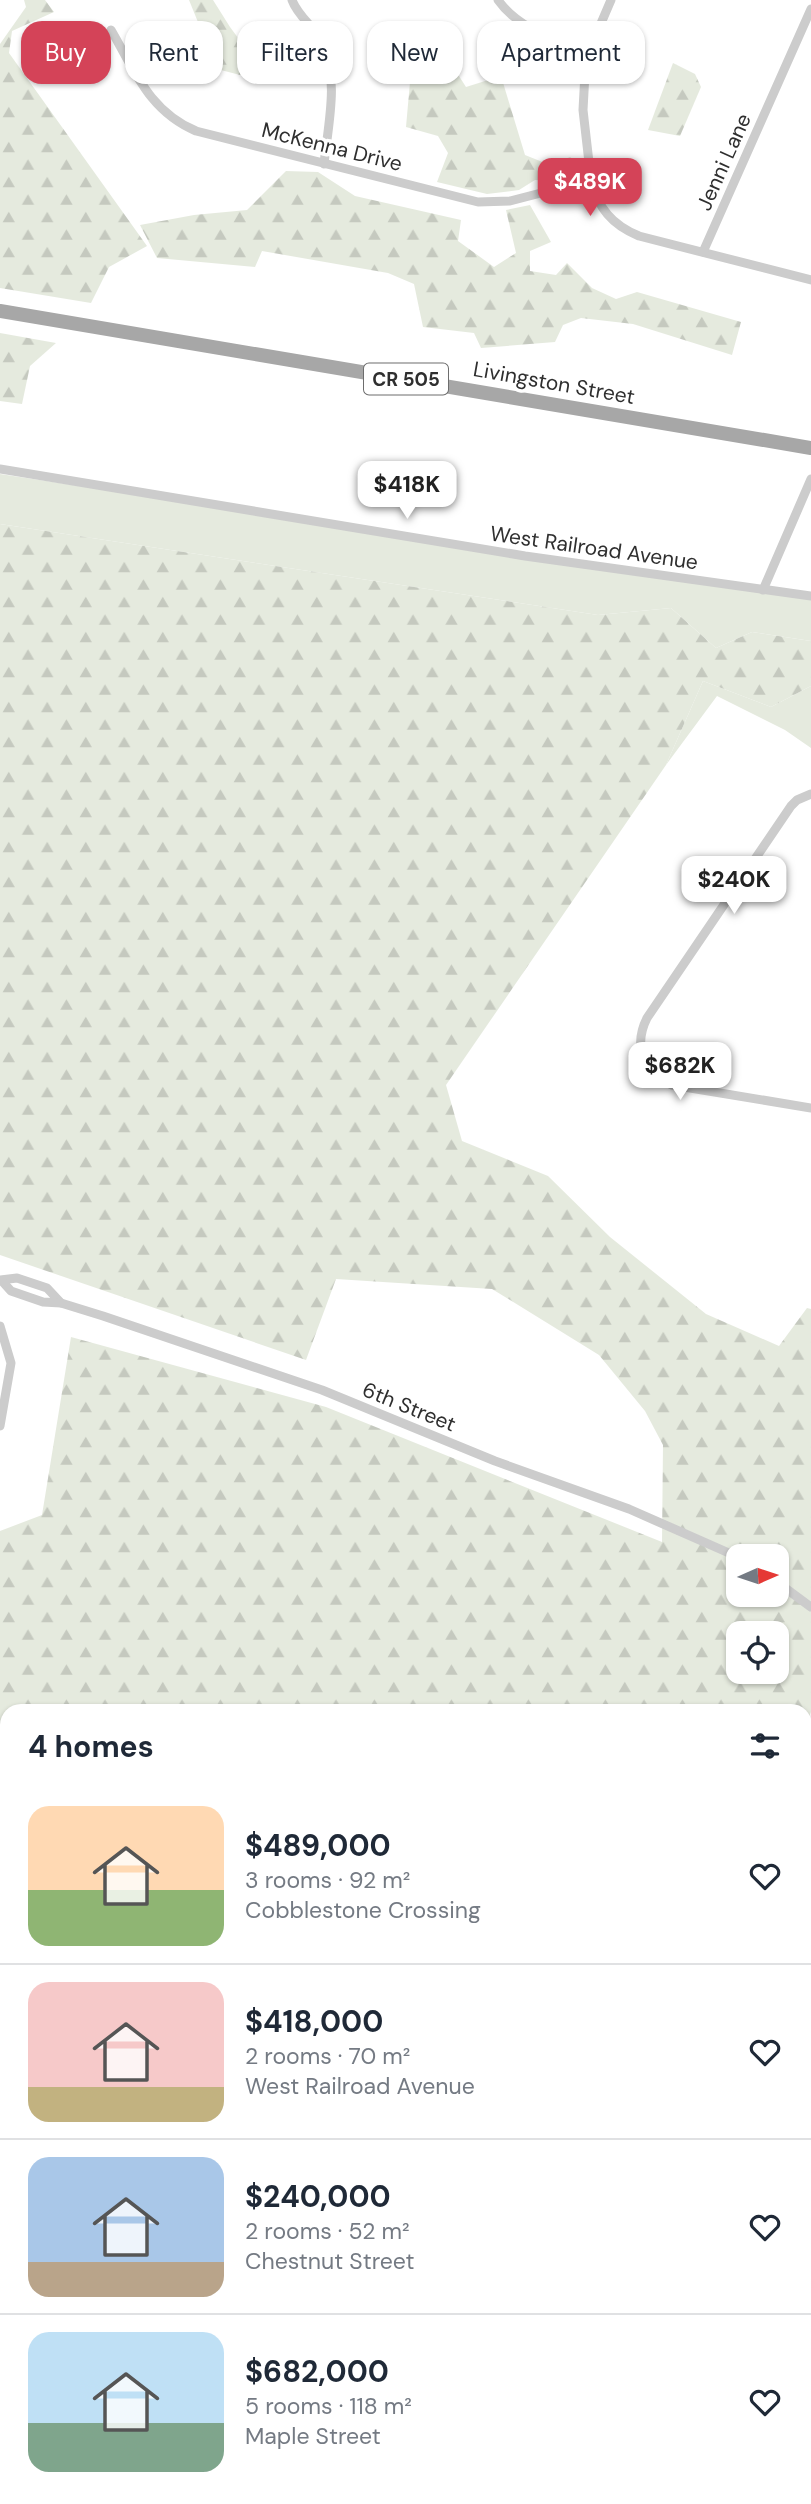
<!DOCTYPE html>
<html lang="en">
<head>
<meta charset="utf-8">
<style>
  :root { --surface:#fff; --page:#f6f6f7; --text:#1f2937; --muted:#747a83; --line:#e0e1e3; --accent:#d44358 }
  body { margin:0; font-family:"DM Sans",sans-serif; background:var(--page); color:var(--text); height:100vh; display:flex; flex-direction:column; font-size:26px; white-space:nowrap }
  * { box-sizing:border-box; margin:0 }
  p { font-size:23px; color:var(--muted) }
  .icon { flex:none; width:38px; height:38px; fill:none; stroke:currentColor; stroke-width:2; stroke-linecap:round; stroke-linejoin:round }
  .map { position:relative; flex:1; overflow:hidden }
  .panel { position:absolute; left:0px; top:1704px; width:812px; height:800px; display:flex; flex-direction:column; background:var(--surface); border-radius:21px 21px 0 0; box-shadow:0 2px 5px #0004 }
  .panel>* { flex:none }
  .hud { position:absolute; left:21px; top:21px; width:770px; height:63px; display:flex; gap:14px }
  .needle { width:46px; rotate:87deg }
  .tools { position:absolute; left:726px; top:1544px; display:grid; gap:14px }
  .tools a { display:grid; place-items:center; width:63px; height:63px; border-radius:14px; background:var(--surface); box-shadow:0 2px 5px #0004; font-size:35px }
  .price { position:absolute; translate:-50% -60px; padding:0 16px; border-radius:14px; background:#fff; color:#222; font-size:23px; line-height:46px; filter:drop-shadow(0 2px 4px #0008) }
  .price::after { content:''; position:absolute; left:50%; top:42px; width:21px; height:16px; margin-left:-10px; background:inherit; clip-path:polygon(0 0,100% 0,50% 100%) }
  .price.current { background:var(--accent); color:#fff }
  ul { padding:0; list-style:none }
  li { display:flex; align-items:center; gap:21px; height:175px; padding:0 28px }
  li+li { border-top:2px solid var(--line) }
  li span { display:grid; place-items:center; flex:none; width:196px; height:140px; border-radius:21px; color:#555 }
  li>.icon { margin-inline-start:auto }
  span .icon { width:84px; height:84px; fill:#fffc; stroke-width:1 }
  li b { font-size:30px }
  h2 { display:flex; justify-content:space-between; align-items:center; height:84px; padding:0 28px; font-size:30px }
  .pill { padding:0 24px; border-radius:21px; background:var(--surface); box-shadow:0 2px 5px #0004; font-size:24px; line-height:63px }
  .pill.current { background:var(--accent); color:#fff }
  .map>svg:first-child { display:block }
  .green { fill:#e5eade }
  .forest { fill:url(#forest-firs); fill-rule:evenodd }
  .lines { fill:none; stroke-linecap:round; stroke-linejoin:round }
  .minor { stroke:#ccc; stroke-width:9 }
  .tertiary { stroke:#ccc; stroke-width:10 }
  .primary { stroke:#a7a7a7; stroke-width:14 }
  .labels { text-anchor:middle; stroke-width:7; stroke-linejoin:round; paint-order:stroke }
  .shield { fill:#fff; stroke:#6d6d6d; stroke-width:2 }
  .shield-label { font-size:19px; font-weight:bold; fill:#2f2f2f }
  .street-label { font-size:21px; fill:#2f2f2f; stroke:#fff }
</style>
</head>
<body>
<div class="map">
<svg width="811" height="2504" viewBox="0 0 811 2504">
  <defs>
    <pattern id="forest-firs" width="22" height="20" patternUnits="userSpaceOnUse" patternTransform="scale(1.75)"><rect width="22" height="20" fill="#e5eade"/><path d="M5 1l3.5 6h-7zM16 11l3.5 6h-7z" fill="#c5c9bf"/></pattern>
  </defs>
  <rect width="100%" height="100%" fill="#fff"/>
  <!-- green -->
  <g class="green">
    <polygon points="0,474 811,597 811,641 752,632 716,648 671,608 598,615 0,524"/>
    <polygon points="703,681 771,707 811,686 811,748 785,730 717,696 666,765"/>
    <polygon points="811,2217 811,2504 728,2504 730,2497 805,2497 805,2239"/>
  </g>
  <!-- forest -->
  <g class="forest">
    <polygon points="24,0 45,0 54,12 12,31 9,53 147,246 109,267 91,303 0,288 0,44 26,7"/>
    <polygon points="189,0 213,0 230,27 258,65 240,75 217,69"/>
    <polygon points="443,51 466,87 501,76 525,155 550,165 570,157 587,169 557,181 535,180 519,190 487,194 437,182 448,153 438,136 406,127 410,82"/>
    <polygon points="673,63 695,74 701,87 680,136 648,130"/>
    <polygon points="286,171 318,172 355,196 461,220 458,241 494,267 516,253 506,210 530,205 551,242 530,251 530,271 556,275 567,263 592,288 616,299 637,292 741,322 732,355 633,324 581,318 563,325 555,342 481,348 474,333 423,327 414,284 388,273 262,251 255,267 157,258 140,225 194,215 247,210"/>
    <polygon points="0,333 56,343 30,366 22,404 0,401"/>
    <path d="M0,524L598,615L671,608L716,648L752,632L811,641V686L771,707L703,681L666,765L446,1085L462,1141L548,1176L610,1237L706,1314L779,1346L807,1308L811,1309V1712L805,1726V1712H7V2157L0,2155V1531L42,1515L71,1337L326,1407L662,1542L663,1445L645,1411L599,1355L492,1289L336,1279L306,1360L0,1255ZM738,1556H777V1594H738ZM738,1633H777V1671H738Z"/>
    <polygon points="811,1829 811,2217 805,2239 805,1843"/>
    <polygon points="7,2287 7,2397 4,2398 0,2412 0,2306"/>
    <polygon points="0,2414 7,2421 7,2493 0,2500"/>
    <polygon points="496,2497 596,2497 592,2504 544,2504 538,2497 520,2504 493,2504"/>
    <polygon points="616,2497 730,2497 728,2504 626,2504"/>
  </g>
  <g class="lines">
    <!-- minor -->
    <g class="minor">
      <path d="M292,0C298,17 316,28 323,44C339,81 328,125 324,164"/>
      <path d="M498,0C519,30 556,39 589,53"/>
      <path d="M611,0L593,42L585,73L583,110L591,180C598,208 612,225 639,236L811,280"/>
      <path d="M111,30C135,71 149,111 196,131L478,202L510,201L591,180"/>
      <polyline points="703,252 811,9"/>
      <polyline points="0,469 525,556 811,596"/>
      <polyline points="763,590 811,479"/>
      <path d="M811,794L797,800L791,806L647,1018C633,1046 643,1073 672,1085L811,1108"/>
      <polyline points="0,1280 17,1278 47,1288 61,1303"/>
      <polyline points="2,1281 11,1291 43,1302 61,1303 103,1316 322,1390 495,1461 629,1509 738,1557"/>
      <polyline points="0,1326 11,1363 0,1426"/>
      <polyline points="777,1582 811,1607"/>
      <polyline points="0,2249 7,2252"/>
      <polyline points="283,2497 299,2504"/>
      <polyline points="321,2504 324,2497"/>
    </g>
    <!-- tertiary -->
    <g class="tertiary">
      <polyline points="805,1787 811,1772"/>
      <polyline points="464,2504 467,2497"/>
    </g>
    <!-- primary -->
    <polyline class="primary" points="0,311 811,448"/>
  </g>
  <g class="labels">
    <!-- shield labels -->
    <rect class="shield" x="364" y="363.5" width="84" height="31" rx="5"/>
    <g class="shield-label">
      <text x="406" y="386">CR 505</text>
    </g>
    <!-- street labels -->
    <g class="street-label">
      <text transform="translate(332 147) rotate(14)" y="7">McKenna Drive</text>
      <text transform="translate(724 162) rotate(-66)" y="7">Jenni Lane</text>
      <text transform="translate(554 383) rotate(10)" y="7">Livingston Street</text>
      <text transform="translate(594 548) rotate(8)" y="7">West Railroad Avenue</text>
      <text transform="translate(409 1407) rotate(22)" y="7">6th Street</text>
    </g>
  </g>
</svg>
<div class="tools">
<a><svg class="needle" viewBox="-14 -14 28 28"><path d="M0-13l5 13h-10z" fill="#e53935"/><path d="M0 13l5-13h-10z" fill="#747a83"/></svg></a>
<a><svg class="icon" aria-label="locate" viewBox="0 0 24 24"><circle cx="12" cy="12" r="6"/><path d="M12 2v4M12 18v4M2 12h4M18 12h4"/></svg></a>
</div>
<b class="price current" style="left:590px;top:218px">$489K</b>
<b class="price" style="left:407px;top:521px">$418K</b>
<b class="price" style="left:734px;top:916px">$240K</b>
<b class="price" style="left:680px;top:1102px">$682K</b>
<div class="hud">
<a class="pill current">Buy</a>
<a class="pill">Rent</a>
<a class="pill">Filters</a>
<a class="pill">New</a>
<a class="pill">Apartment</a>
</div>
<section class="panel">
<h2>4 homes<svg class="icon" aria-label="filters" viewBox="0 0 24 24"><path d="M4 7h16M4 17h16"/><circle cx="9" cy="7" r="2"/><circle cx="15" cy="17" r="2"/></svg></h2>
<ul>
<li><span style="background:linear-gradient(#ffd9b3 60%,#8fb573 0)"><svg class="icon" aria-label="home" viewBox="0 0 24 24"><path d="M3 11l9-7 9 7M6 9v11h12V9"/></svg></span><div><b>$489,000</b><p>3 rooms · 92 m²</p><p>Cobblestone Crossing</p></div><svg class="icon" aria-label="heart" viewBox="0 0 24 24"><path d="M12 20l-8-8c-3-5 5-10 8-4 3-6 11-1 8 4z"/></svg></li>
<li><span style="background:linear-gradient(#f6c9c9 75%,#c2b280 0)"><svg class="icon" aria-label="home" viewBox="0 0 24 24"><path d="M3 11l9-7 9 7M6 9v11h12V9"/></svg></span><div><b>$418,000</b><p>2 rooms · 70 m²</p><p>West Railroad Avenue</p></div><svg class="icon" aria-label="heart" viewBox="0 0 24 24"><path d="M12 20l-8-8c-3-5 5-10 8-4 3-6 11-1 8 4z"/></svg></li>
<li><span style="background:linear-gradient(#a9c7e8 75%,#b9a48a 0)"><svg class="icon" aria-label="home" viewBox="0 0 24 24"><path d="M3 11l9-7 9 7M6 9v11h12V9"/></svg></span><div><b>$240,000</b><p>2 rooms · 52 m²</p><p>Chestnut Street</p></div><svg class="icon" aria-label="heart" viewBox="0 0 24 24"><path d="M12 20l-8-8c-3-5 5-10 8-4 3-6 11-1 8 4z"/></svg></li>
<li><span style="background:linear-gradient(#bfe0f5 65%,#7fa58c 0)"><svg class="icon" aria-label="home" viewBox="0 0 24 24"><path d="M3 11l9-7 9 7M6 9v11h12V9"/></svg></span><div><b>$682,000</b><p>5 rooms · 118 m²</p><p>Maple Street</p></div><svg class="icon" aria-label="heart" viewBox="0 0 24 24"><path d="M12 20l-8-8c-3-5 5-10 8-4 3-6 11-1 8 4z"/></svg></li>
</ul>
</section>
</div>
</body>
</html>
